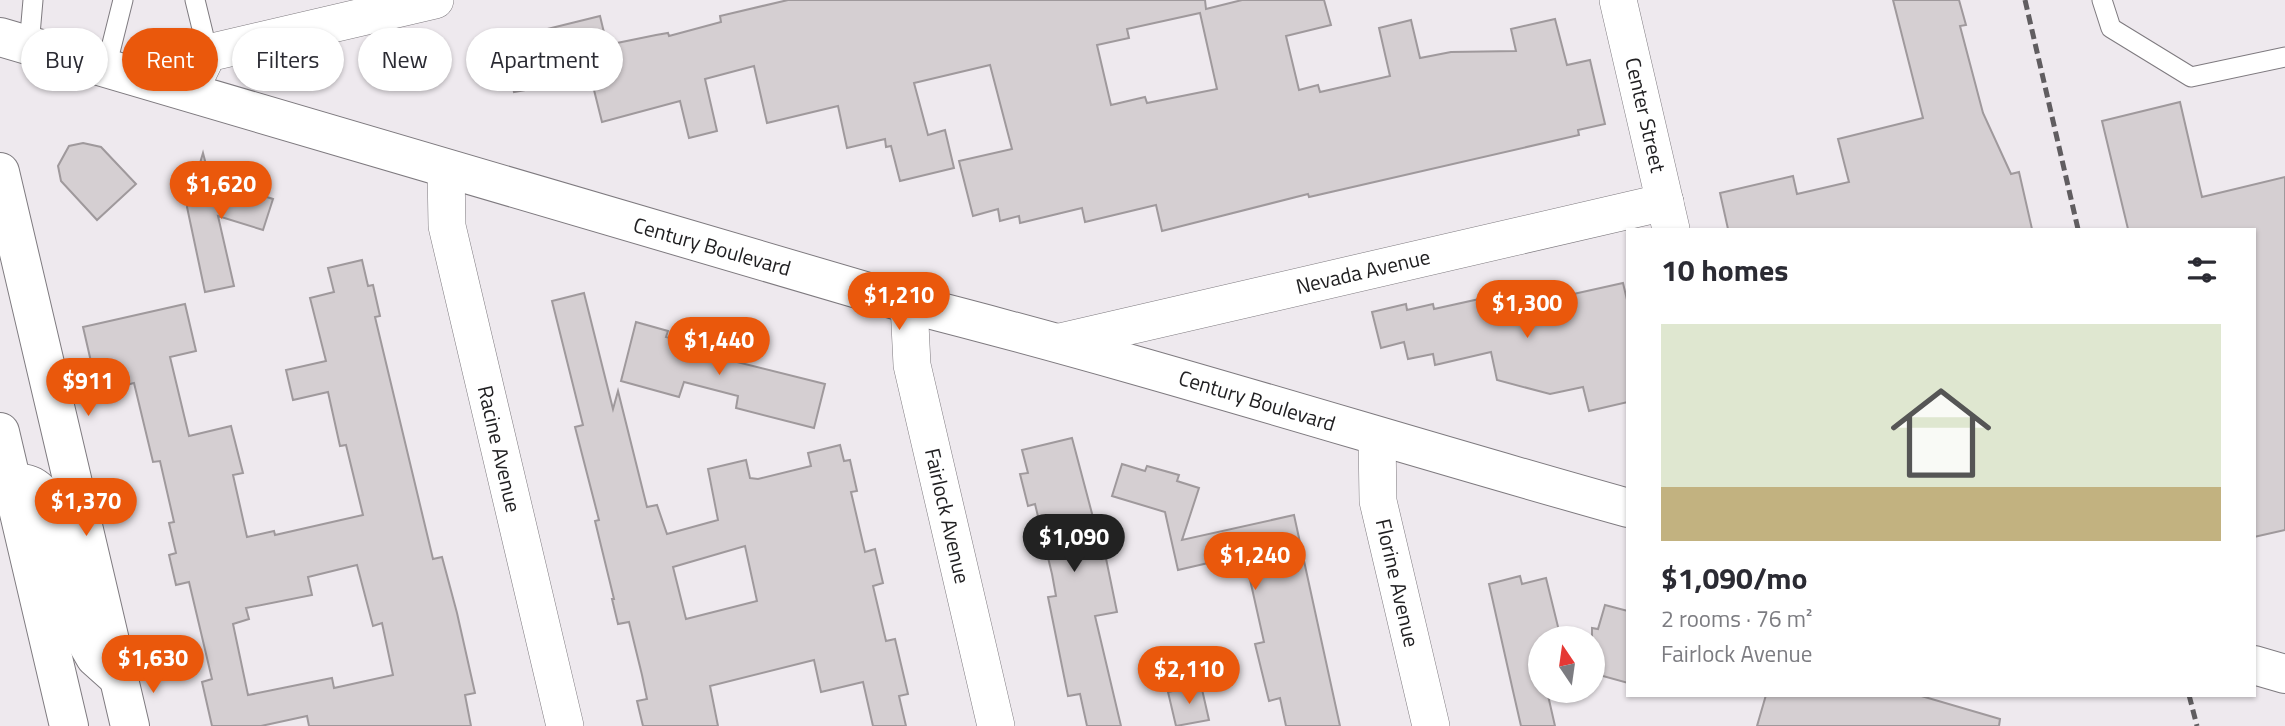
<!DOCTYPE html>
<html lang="en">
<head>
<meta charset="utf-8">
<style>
  :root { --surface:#fff; --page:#f7f7f7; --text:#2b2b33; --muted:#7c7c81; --accent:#ea580c }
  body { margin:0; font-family:"Titillium Web",sans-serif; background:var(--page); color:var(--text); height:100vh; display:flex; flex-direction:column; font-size:26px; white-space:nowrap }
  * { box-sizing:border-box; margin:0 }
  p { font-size:23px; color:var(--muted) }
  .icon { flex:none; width:38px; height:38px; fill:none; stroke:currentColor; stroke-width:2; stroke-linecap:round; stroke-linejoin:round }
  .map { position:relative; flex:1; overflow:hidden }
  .drawer { position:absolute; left:1626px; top:228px; width:630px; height:469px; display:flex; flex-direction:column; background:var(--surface); border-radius:0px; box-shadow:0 2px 5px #0004 }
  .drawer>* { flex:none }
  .hud { position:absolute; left:21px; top:28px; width:665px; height:63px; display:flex; gap:14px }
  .needle { width:46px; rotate:347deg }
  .buttons { position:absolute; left:1528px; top:626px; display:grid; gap:14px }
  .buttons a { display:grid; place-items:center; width:77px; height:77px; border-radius:50%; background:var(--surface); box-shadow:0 2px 5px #0004; font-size:35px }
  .price { position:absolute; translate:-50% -60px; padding:0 16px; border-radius:24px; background:var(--accent); color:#fff; font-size:23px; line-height:46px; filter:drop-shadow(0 2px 4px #0008) }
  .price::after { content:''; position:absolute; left:50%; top:42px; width:21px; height:16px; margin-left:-10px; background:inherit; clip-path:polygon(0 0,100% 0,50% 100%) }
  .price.on { background:#222; color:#fff }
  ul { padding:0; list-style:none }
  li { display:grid; align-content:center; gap:14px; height:371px; padding:0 35px }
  li span { display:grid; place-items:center; height:217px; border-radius:0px; color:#555 }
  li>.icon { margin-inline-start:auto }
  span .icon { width:126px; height:126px; fill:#fffc; stroke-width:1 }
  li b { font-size:30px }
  h2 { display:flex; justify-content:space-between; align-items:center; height:84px; padding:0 35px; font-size:30px }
  .pill { padding:0 24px; border-radius:32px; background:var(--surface); box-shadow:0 2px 5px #0004; font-size:24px; line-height:63px }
  .pill.on { background:var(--accent); color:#fff }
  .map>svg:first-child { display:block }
  .building { fill:#d5cfd2; stroke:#9f999c; stroke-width:2; fill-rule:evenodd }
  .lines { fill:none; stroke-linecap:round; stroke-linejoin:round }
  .lane-casing { stroke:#7e7a7f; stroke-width:21 }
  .street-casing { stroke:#7e7a7f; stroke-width:38 }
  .secondary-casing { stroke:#7e7a7f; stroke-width:40 }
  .lane { stroke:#fff; stroke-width:19 }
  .street { stroke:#fff; stroke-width:37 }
  .secondary { stroke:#fff; stroke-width:38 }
  .rail { stroke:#605d60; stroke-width:5; stroke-dasharray:10 5; stroke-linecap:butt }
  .labels { text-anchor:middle; stroke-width:6; stroke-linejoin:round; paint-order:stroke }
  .street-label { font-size:21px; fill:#212022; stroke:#fff }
</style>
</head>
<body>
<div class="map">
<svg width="2285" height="726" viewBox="0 0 2285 726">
  <rect width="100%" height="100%" fill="#eee9ee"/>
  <!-- building -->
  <g class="building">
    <path d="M788,0H1205L1206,9L1242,0H1324L1331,25L1286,36L1299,90L1318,85L1320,92L1390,76L1379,28L1411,20L1420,58L1451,52L1516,51L1511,29L1555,19L1567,65L1590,60L1605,124L1578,130L1579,135L1309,197L1308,194L1162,231L1156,205L1085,222L1082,208L1020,223L1019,216L1000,221L998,209L973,216L959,161L1012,149L990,65L914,83L928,135L945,130L954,168L900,181L891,146L886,147L885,139L847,148L838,106L767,123L754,66L705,79L717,131L689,138L680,101L602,122L591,78L514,92L506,59L521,55L519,46L529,44L527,34L600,16L607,45L656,35L668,33L669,36L721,22L720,16ZM1200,13L1217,89L1147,103L1145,97L1111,105L1097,45L1129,38L1127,29Z"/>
    <polygon points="1893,0 1959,0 1966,25 1960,26 1983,113 2011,174 2019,172 2032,229 1728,229 1720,193 1793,176 1797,194 1849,182 1838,139 1923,118"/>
    <polygon points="2180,102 2202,197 2285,177 2285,530 2254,537 2254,229 2128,229 2102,121"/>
    <polygon points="83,143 101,147 136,184 97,220 61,181 58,166 69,146"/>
    <polygon points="203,153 210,180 222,184 225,173 250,181 247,191 273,199 263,230 218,216 234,286 205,292 187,207"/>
    <path d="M362,260L368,286L373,285L380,316L375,317L433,559L442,557L457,613L475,693L465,695L471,726H309L307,716L261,726H212L202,682L212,679L189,582L176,585L169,555L176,553L169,523L174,522L160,461L153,462L134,383L98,392L83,327L185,304L196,351L170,357L189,436L231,426L243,473L233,475L247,537L274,531L275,535L363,515L346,445L340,446L328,392L293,400L286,370L326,361L310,298L334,292L328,268ZM357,565L373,626L382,623L393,675L334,688L332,678L248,695L233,624L249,619L246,608L312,595L308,577Z"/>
    <polygon points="1623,283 1628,304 1628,402 1589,411 1583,387 1550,394 1497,380 1491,352 1435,365 1433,354 1408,359 1404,342 1381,348 1372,312 1406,304 1407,310 1433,304 1434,309 1520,290 1524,305"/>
    <path d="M584,293L613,409L618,391L647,507L657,505L667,534L718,520L708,469L746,460L750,478L758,479L811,466L808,453L840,445L844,461L850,460L857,491L851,492L865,552L875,549L883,583L873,586L886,641L895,639L908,694L899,696L906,726H873L863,682L821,692L814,660L710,686L718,726H643L637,701L647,699L642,675L629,622L618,624L612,599H614L595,521L599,520L575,427L583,425L552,301ZM745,546L757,601L686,619L673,567Z"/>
    <polygon points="636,322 668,331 666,337 695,344 694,348 717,357 825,384 814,428 736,408 738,396 684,382 679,397 621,381"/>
    <polygon points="1072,438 1099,540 1101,534 1117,612 1095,616 1121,726 1087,726 1080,694 1068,696 1048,597 1056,596 1052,574 1035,504 1028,506 1020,474 1028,473 1022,450"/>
    <polygon points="1122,464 1145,471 1147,466 1179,475 1177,481 1199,488 1182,540 1294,515 1340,726 1286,726 1280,698 1269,701 1255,644 1264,642 1247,566 1237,568 1234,557 1178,570 1165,512 1112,496"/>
    <polygon points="1520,576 1522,584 1546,578 1561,639 1540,639 1540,691 1547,691 1555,726 1521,726 1513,691 1489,584"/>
    <polygon points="1605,605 1628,611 1628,683 1592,673 1592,628 1598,629"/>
    <polygon points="1201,685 1209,720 1176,726 1168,692"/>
    <polygon points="1766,695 1918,695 2000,719 1999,726 1757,726"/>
  </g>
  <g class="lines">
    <!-- lane casing -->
    <g class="lane-casing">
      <g id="lane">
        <polyline points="195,0 208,53"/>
        <polyline points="2102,0 2111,28 2191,77 2285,57"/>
        <polyline points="29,46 33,0"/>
        <polyline points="106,68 123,0"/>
      </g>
    </g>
    <!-- street casing -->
    <g class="street-casing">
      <g id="street">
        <polyline points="1618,0 1671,229"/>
        <polyline points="189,91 208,53 435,0"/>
        <polyline points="446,170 447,226 565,726"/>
        <polyline points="909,304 912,365 996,726"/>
        <polyline points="1060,342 1665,202"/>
        <polyline points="1377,438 1378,501 1431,726"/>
      </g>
    </g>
    <!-- secondary casing -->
    <g class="secondary-casing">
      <g id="secondary">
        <path d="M0,37L909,304C1150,365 1388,441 1628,508"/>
        <polyline points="0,172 130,726"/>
        <polyline points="0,432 69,726"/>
        <path d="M0,486C20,482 31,480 44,497L76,624L95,657L114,674"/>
        <polyline points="2254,665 2285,674"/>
      </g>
    </g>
    <!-- lane -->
    <use href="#lane" class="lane"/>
    <!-- street -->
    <use href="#street" class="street"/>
    <!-- secondary -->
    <use href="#secondary" class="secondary"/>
    <!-- rail -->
    <g class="rail">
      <polyline points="2025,0 2078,229"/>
      <polyline points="2189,695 2197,726"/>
    </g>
  </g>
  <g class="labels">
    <!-- street labels -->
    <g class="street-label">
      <text transform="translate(1645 115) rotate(77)" y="7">Center Street</text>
      <text transform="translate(712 247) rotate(16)" y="7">Century Boulevard</text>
      <text transform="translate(1363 272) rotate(-13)" y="7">Nevada Avenue</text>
      <text transform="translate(1257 401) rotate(17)" y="7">Century Boulevard</text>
      <text transform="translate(499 449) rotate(77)" y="7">Racine Avenue</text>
      <text transform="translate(947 516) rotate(77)" y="7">Fairlock Avenue</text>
      <text transform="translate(1397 583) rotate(77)" y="7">Florine Avenue</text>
    </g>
  </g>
</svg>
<div class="buttons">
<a><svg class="needle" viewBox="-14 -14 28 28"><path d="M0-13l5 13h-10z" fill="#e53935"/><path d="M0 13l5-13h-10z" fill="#7c7c81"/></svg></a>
</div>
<b class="price" style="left:221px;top:221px">$1,620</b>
<b class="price" style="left:899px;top:332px">$1,210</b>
<b class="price" style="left:1527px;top:340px">$1,300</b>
<b class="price" style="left:719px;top:377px">$1,440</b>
<b class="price" style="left:88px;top:418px">$911</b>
<b class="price" style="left:86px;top:538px">$1,370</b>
<b class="price on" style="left:1074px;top:574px">$1,090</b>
<b class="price" style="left:1255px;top:592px">$1,240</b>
<b class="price" style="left:153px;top:695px">$1,630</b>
<b class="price" style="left:1189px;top:706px">$2,110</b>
<div class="hud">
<a class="pill">Buy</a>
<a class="pill on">Rent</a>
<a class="pill">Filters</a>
<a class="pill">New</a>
<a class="pill">Apartment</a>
</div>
<section class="drawer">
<h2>10 homes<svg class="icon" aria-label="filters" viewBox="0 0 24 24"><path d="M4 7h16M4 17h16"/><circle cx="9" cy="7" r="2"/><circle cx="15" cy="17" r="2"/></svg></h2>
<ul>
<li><span style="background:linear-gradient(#dfe7d0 75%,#c2b280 0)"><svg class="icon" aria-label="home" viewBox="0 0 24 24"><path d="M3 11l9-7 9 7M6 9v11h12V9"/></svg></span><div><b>$1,090/mo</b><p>2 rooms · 76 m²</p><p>Fairlock Avenue</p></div></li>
</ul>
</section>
</div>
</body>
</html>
